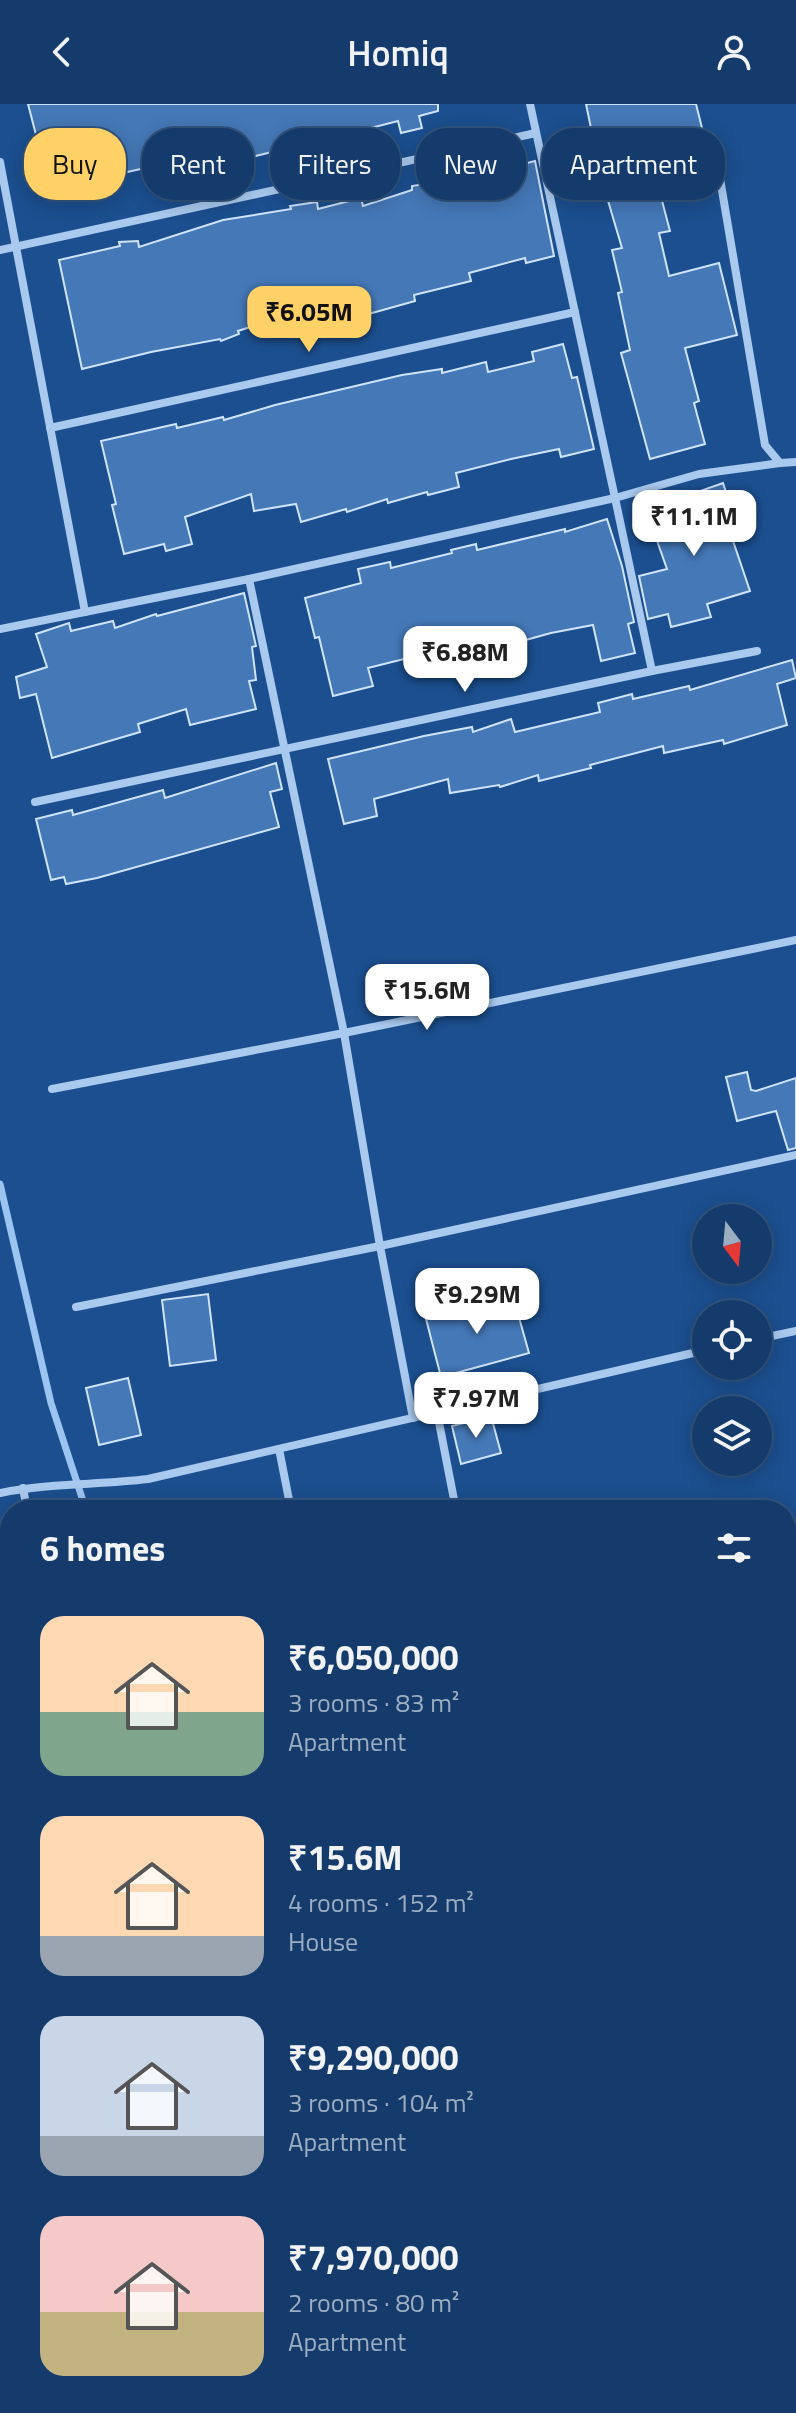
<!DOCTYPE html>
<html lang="en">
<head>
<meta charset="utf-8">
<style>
  :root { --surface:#143b6b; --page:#214673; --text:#f1f3f6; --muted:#9dadc1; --line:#33557e; --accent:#ffd166 }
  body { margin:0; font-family:"Titillium Web",sans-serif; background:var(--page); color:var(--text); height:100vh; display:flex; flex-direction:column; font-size:30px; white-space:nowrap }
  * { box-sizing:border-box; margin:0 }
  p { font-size:26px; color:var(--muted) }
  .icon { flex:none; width:44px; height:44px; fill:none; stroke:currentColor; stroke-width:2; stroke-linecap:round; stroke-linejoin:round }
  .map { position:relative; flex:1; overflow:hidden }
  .details { position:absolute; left:0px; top:1396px; width:796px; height:914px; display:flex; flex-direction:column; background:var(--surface); border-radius:32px 32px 0 0; box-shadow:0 4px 20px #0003,0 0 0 2px var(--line) }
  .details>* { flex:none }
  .guide { position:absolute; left:24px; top:24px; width:748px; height:72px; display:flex; gap:16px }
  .needle { width:52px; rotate:164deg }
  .fabs { position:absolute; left:692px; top:1100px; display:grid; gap:16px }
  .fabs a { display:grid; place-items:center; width:80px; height:80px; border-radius:50%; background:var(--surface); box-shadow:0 4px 20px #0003,0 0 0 2px var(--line); font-size:40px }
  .price { position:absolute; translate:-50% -68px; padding:0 18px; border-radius:16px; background:#fff; color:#222; font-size:26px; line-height:52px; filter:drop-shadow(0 2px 4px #0008) }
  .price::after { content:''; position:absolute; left:50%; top:48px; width:24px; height:18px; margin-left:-12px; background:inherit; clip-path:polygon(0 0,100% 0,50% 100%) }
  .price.on { background:var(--accent); color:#111 }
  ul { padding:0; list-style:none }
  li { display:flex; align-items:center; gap:24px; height:200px; padding:0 40px }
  li span { display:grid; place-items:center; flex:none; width:224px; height:160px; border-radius:24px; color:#555 }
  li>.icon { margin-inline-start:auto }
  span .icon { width:96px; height:96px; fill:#fffc; stroke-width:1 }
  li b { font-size:34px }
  h2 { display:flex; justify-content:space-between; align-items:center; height:96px; padding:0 40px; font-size:34px }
  .chip { padding:0 28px; border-radius:32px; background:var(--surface); box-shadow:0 4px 20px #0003,0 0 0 2px var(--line); font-size:28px; line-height:72px }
  .chip.on { background:var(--accent); color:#111 }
  header { display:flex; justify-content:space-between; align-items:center; height:104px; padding:0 40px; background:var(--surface); font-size:36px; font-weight:600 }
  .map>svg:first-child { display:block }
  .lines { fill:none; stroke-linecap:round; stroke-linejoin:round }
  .stream { stroke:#9cc4f0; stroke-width:7 }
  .building { fill:#4478b7; stroke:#cfe3fa; stroke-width:2 }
  .street { stroke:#a9c9ee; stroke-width:8 }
</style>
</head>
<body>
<header><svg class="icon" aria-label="back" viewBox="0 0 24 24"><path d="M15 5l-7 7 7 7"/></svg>Homiq<svg class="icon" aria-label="person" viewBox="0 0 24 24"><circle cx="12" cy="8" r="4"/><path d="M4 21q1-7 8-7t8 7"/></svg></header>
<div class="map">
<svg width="796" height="2309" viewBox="0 0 796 2309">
  <rect width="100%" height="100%" fill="#1b4f8f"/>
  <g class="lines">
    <!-- stream -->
    <g class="stream">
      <polyline points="0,1080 51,1299 86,1406"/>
      <polyline points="355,2300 357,2309"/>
    </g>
  </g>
  <!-- building -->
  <g class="building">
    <polygon points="28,0 438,0 438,7 419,12 422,24 401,29 398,17 363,26 304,35 307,47 278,54 276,47 223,60 222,53 183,65 181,60 160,65 159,61 50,85"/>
    <polygon points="586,0 696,0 711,60 656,74 670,127 659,129 669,172 719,159 737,231 685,244 699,297 694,299 705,340 650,355 621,249 630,246 618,189 622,188 612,146 622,144 601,73"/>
    <polygon points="535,57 554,152 526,159 525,154 469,169 471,177 414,191 415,197 365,211 362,200 303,212 302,206 238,227 239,230 221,237 220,235 151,248 82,265 59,156 120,142 119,138 138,137 139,143 223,116 291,105 290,102 317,98 318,105 361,94 363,102 412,86 412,82 456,75 454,68 492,62 492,68"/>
    <polygon points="563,240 572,274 577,273 594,345 561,353 559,345 511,355 456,369 459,383 428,391 427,388 388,399 387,395 347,408 346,405 301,418 296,400 254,407 251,390 185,413 192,440 166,447 164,440 124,450 112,401 116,400 101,337 176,320 177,324 223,313 224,316 275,301 402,271 442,265 442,269 486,258 488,268 534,257 532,248"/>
    <polygon points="723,379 737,422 729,425 750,487 707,500 711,513 671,523 668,510 648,515 639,472 667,465 649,414 669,407 666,399"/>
    <polygon points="607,415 622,462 634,518 628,520 635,549 601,557 593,521 551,529 453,556 453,559 422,564 420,551 368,564 373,582 333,592 319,533 315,534 305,494 361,479 358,465 390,458 391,464 452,449 451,446 476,440 477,446 565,425 565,428"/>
    <polygon points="244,489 256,542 252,543 256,576 249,577 256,605 190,621 186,605 138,620 140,628 52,654 36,590 20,594 16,573 47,563 36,530 69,519 71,527 113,517 115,524 156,510 157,512"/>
    <polygon points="792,556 796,574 777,580 787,621 724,640 723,636 664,649 663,642 590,661 591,664 539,677 538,671 500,683 499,681 450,689 448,675 374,695 377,712 344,720 328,655 424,632 472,623 473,628 511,615 515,628 600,608 598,599 632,590 633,595 689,582 690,586"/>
    <polygon points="276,659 282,685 270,688 279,723 97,774 66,780 64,773 51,776 36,715 72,706 73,711 163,686 165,694"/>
    <polygon points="747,968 751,986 756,987 796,974 796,1044 788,1046 776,1007 737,1017 726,973"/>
    <polygon points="208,1190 216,1256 170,1262 162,1196"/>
    <polygon points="513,1192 529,1249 441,1273 426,1215"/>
    <polygon points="128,1274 141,1331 99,1341 86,1284"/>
    <polygon points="491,1312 501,1349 461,1360 452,1322"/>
  </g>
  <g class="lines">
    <!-- street -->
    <g class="street">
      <polyline points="714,39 765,341 780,359 796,358"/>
      <polyline points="0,58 85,508"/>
      <polyline points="0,146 536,29"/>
      <polyline points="50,324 575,208"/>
      <polyline points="249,475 615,394 530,0"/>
      <polyline points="0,525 249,475 344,929 380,1142 413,1314"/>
      <polyline points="652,567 757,547"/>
      <polyline points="35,698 652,567 615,394 699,370 780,359"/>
      <polyline points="52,985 344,929 796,836"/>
      <polyline points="76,1203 380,1142 796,1051"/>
      <polyline points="758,1235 796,1227"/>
      <polyline points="437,1308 456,1406"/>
      <polyline points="279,1345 291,1406"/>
      <polyline points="23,1384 27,1406"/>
      <path d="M0,1389C48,1379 99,1381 148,1375L706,1246"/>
      <polyline points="0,1555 10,1553"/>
      <polyline points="0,1705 10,1703"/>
      <polyline points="0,2177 10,2175"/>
    </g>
  </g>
</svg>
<div class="fabs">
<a><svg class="needle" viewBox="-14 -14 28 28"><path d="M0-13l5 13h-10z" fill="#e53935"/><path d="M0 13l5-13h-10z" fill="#9dadc1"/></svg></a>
<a><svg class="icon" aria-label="locate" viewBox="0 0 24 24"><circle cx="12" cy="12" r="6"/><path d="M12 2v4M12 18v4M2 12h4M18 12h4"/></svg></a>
<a><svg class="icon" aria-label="layers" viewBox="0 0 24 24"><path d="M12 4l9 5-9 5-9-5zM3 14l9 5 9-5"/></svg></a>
</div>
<b class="price on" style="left:309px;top:250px">₹6.05M</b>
<b class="price" style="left:694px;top:454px">₹11.1M</b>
<b class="price" style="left:465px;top:590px">₹6.88M</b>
<b class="price" style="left:427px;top:928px">₹15.6M</b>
<b class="price" style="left:477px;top:1232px">₹9.29M</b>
<b class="price" style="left:476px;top:1336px">₹7.97M</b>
<div class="guide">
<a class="chip on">Buy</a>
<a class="chip">Rent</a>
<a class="chip">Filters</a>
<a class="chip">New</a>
<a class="chip">Apartment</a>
</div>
<section class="details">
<h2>6 homes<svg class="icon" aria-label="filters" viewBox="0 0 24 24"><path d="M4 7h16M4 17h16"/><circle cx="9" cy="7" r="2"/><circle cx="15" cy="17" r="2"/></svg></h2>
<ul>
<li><span style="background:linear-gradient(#ffd9b3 60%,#7fa58c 0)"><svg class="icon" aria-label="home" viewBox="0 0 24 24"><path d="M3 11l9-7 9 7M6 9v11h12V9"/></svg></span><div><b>₹6,050,000</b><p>3 rooms · 83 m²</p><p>Apartment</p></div></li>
<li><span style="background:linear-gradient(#ffd9b3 75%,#9aa5b1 0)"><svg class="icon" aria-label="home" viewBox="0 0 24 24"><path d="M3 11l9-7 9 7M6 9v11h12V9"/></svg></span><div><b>₹15.6M</b><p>4 rooms · 152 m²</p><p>House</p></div></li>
<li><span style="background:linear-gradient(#c9d6e8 75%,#9aa5b1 0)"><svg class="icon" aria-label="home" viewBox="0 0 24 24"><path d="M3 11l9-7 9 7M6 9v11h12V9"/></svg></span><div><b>₹9,290,000</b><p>3 rooms · 104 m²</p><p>Apartment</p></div></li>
<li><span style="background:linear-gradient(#f6c9c9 60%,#c2b280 0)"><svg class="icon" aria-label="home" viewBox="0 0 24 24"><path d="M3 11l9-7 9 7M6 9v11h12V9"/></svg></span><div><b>₹7,970,000</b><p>2 rooms · 80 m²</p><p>Apartment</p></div></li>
</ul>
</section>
</div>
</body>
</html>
